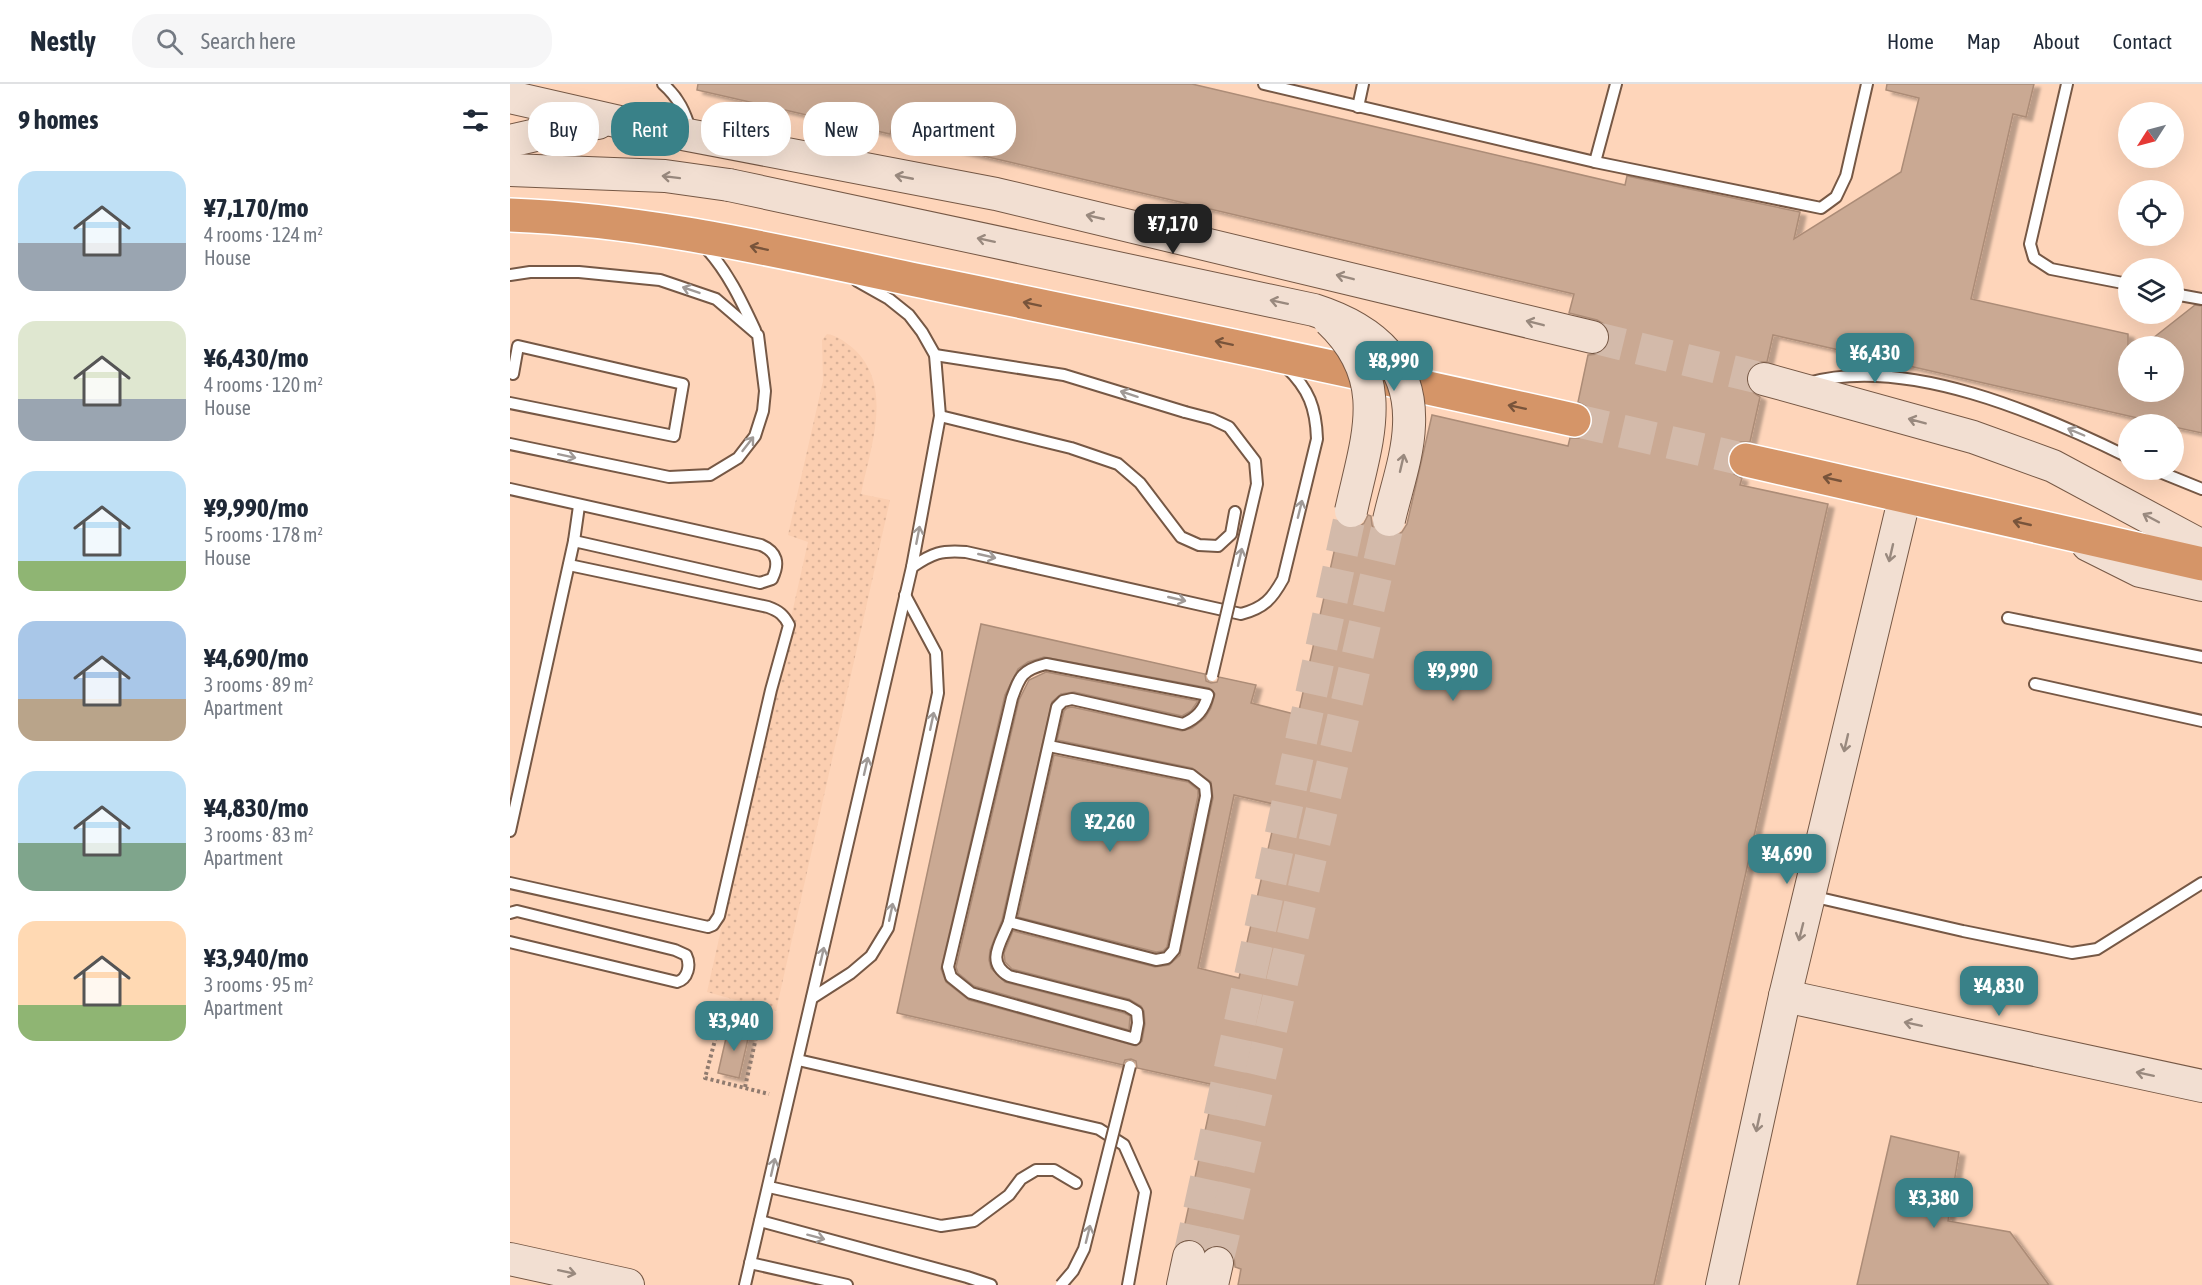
<!DOCTYPE html>
<html lang="en">
<head>
<meta charset="utf-8">
<style>
  :root { --surface:#fff; --page:#f6f6f7; --text:#1f2937; --muted:#747a83; --line:#e0e1e3; --accent:#398188 }
  body { margin:0; font-family:"Asap Condensed",sans-serif; background:var(--page); color:var(--text); height:100vh; display:flex; flex-direction:column; font-size:22px; white-space:nowrap }
  * { box-sizing:border-box; margin:0 }
  p { font-size:20px; color:var(--muted) }
  .icon { flex:none; width:33px; height:33px; fill:none; stroke:currentColor; stroke-width:2; stroke-linecap:round; stroke-linejoin:round }
  .map { position:relative; flex:1; overflow:hidden }
  .drawer { display:flex; flex-direction:column; background:var(--surface); width:510px }
  .drawer>* { flex:none }
  .top-card { position:absolute; left:18px; top:18px; width:570px; height:54px; display:flex; gap:12px }
  .needle { width:39px; rotate:234deg }
  .tools { position:absolute; left:1608px; top:18px; display:grid; gap:12px }
  .tools a { display:grid; place-items:center; width:66px; height:66px; border-radius:50%; background:var(--surface); box-shadow:0 6px 24px #0002; font-size:30px }
  .price { position:absolute; translate:-50% -51px; padding:0 14px; border-radius:12px; background:var(--accent); color:#fff; font-size:20px; line-height:39px; filter:drop-shadow(0 2px 3px #0008) }
  .price::after { content:''; position:absolute; left:50%; top:36px; width:18px; height:14px; margin-left:-9px; background:inherit; clip-path:polygon(0 0,100% 0,50% 100%) }
  .price.on { background:#222; color:#fff }
  ul { padding:0; list-style:none }
  li { display:flex; align-items:center; gap:18px; height:150px; padding:0 18px }
  li span { display:grid; place-items:center; flex:none; width:168px; height:120px; border-radius:18px; color:#555 }
  li>.icon { margin-inline-start:auto }
  span .icon { width:72px; height:72px; fill:#fffc; stroke-width:1 }
  li b { font-size:26px }
  h2 { display:flex; justify-content:space-between; align-items:center; height:72px; padding:0 18px; font-size:26px }
  .pill { padding:0 21px; border-radius:24px; background:var(--surface); box-shadow:0 6px 24px #0002; font-size:21px; line-height:54px }
  .pill.on { background:var(--accent); color:#fff }
  header { display:flex; align-items:center; gap:36px; box-sizing:border-box; height:84px; padding:0 30px; background:var(--surface); border-bottom:2px solid var(--line) }
  header strong { font-size:28px }
  nav { display:flex; gap:33px; margin-inline-start:auto; font-size:21px }
  .search { width:420px; height:54px; background:var(--page); display:flex; align-items:center; gap:15px; box-sizing:border-box; padding:0 21px; border-radius:24px; color:var(--muted); font-size:22px }
  main { display:flex; flex:1; min-height:0 }
  .map>svg:first-child { display:block }
  .built { fill:#fed5ba; fill-rule:evenodd }
  .park { fill:url(#park-dots) }
  .building { fill:#caa993; stroke:#ac8c77; stroke-width:1.5; fill-rule:evenodd; filter:url(#shadow) }
  .lines { fill:none; stroke-linecap:round; stroke-linejoin:round }
  .secondary-tunnel { stroke:#d3baaa; stroke-width:32; stroke-dasharray:32 16; stroke-linecap:butt }
  .highway-tunnel { stroke:#d3baaa; stroke-width:33; stroke-dasharray:33 16; stroke-linecap:butt }
  .lane-casing { stroke:#765845; stroke-width:14 }
  .secondary-casing { stroke:#765845; stroke-width:34 }
  .highway-casing { stroke:#fff; stroke-width:36 }
  .path { stroke:#907b6f; stroke-width:4; stroke-dasharray:3 3; stroke-linecap:butt }
  .lane { stroke:#fff; stroke-width:10 }
  .secondary { stroke:#f2dfd2; stroke-width:32 }
  .highway { stroke:#d59568; stroke-width:33 }
  .lane-bridge-casing { stroke:#765845; stroke-width:14; stroke-linecap:butt }
  .secondary-bridge-casing { stroke:#765845; stroke-width:34; stroke-linecap:butt }
  .lane-bridge { stroke:#fff; stroke-width:10 }
  .secondary-bridge { stroke:#f2dfd2; stroke-width:32 }
  .oneway { stroke:#99897e }
  .oneway2 { stroke:#78543b }
  .oneway3 { stroke:#a09a97 }
</style>
</head>
<body>
<header>
<strong>Nestly</strong>
<div class="search"><svg class="icon" aria-label="search" viewBox="0 0 24 24"><circle cx="10" cy="10" r="6"/><path d="M15 15l6 6"/></svg>Search here</div>
<nav><a>Home</a><a>Map</a><a>About</a><a>Contact</a></nav>
</header>
<main>
<section class="drawer">
<h2>9 homes<svg class="icon" aria-label="filters" viewBox="0 0 24 24"><path d="M4 7h16M4 17h16"/><circle cx="9" cy="7" r="2"/><circle cx="15" cy="17" r="2"/></svg></h2>
<ul>
<li><span style="background:linear-gradient(#bfe0f5 60%,#9aa5b1 0)"><svg class="icon" aria-label="home" viewBox="0 0 24 24"><path d="M3 11l9-7 9 7M6 9v11h12V9"/></svg></span><div><b>¥7,170/mo</b><p>4 rooms · 124 m²</p><p>House</p></div></li>
<li><span style="background:linear-gradient(#dfe7d0 65%,#9aa5b1 0)"><svg class="icon" aria-label="home" viewBox="0 0 24 24"><path d="M3 11l9-7 9 7M6 9v11h12V9"/></svg></span><div><b>¥6,430/mo</b><p>4 rooms · 120 m²</p><p>House</p></div></li>
<li><span style="background:linear-gradient(#bfe0f5 75%,#8fb573 0)"><svg class="icon" aria-label="home" viewBox="0 0 24 24"><path d="M3 11l9-7 9 7M6 9v11h12V9"/></svg></span><div><b>¥9,990/mo</b><p>5 rooms · 178 m²</p><p>House</p></div></li>
<li><span style="background:linear-gradient(#a9c7e8 65%,#b9a48a 0)"><svg class="icon" aria-label="home" viewBox="0 0 24 24"><path d="M3 11l9-7 9 7M6 9v11h12V9"/></svg></span><div><b>¥4,690/mo</b><p>3 rooms · 89 m²</p><p>Apartment</p></div></li>
<li><span style="background:linear-gradient(#bfe0f5 60%,#7fa58c 0)"><svg class="icon" aria-label="home" viewBox="0 0 24 24"><path d="M3 11l9-7 9 7M6 9v11h12V9"/></svg></span><div><b>¥4,830/mo</b><p>3 rooms · 83 m²</p><p>Apartment</p></div></li>
<li><span style="background:linear-gradient(#ffd9b3 70%,#8fb573 0)"><svg class="icon" aria-label="home" viewBox="0 0 24 24"><path d="M3 11l9-7 9 7M6 9v11h12V9"/></svg></span><div><b>¥3,940/mo</b><p>3 rooms · 95 m²</p><p>Apartment</p></div></li>
</ul>
</section>
<div class="map">
<svg width="1692" height="1201" viewBox="0 0 1692 1201">
  <defs>
    <pattern id="park-dots" width="8" height="8" patternUnits="userSpaceOnUse" patternTransform="scale(1.5)"><rect width="8" height="8" fill="#fbceb0"/><path d="M2 2h.1M6 6h.1" fill="none" stroke="#d7b097" stroke-width="1.8" stroke-linecap="round"/></pattern>
    <filter id="shadow"><feDropShadow dx="6" dy="4" stdDeviation="1.5" flood-color="#0004"/></filter>
  </defs>
  <rect width="100%" height="100%" fill="#fde1cf"/>
  <!-- built -->
  <path class="built" d="M0,0H1692V1201H0ZM1618,28H1664V74H1618ZM1618,106H1664V152H1618ZM1618,184H1664V230H1618ZM1618,262H1664V308H1618ZM1618,340H1664V386H1618Z"/>
  <!-- park -->
  <path class="park" d="M317,250C327,251 337,259 345,266C384,304 360,364 351,410L380,416L266,927L197,908L298,458L278,451L313,297L312,256Z"/>
  <!-- building -->
  <g class="building">
    <path d="M188,0H682L1115,101L1117,92L1290,128L1284,155L1391,88L1409,14L1376,6L1377,0H1524L1516,33L1503,30L1461,215L1618,250V308H1664V262H1633L1685,221L1692,222V349L1664,343V340H1654L1263,251L1257,278H1249L1242,282L1237,291L1236,299L1241,307L1250,313L1240,358H1230L1222,364L1218,372V382L1224,390L1232,394L1230,401L1318,420L1144,1201H728L731,1185L725,1183L724,1173L719,1165L710,1161L702,1162L695,1166L691,1159L683,1156L671,1158L705,1001L627,984L626,977L621,975L615,976L613,981L387,929L471,540L695,590L696,597L701,599L707,598L709,593L746,601L741,619L788,631L830,441L837,445L847,444L854,439L858,431L861,432L862,441L866,449L874,453H884L892,448L897,440L922,331L1058,362L1060,354H1069L1077,349L1082,341V331L1077,323L1068,318L1078,271L1088,270L1095,265L1100,257L1099,247L1094,240L1087,236L1059,229L1064,210L448,66L450,59L382,44L380,50L187,6ZM534,573L699,604L705,610L701,624L695,634L682,644L672,647L562,623L557,624L554,627L547,656L682,684L701,698L703,714L670,871L659,881L645,883L503,847L494,869L495,878L502,885L619,915L631,922L634,927L635,940L632,957L626,962L459,916L436,898L431,885L495,611L508,585L518,578ZM724,711L768,721L729,894L688,884Z"/>
    <polygon points="536,588 688,617 681,627 672,632 564,608 551,610 542,618 492,836 480,866 479,876 481,884 495,898 614,929 620,932 619,946 464,902 448,889 446,883 509,616 519,596"/>
    <polygon points="544,671 678,698 688,706 688,712 657,863 653,867 646,868 508,833"/>
    <polygon points="219,941 240,946 229,994 208,989"/>
    <polygon points="1381,1052 1449,1068 1438,1137 1500,1148 1539,1201 1347,1201"/>
  </g>
  <g class="lines">
    <!-- secondary-tunnel -->
    <g class="secondary-tunnel">
      <polyline points="1082,253 1254,295"/>
      <polyline points="679,1173 841,427"/>
      <polyline points="707,1179 879,436"/>
    </g>
    <!-- highway-tunnel -->
    <polyline class="highway-tunnel" points="1064,336 1236,376"/>
    <!-- lane casing -->
    <g class="lane-casing">
      <g id="lane">
        <path d="M153,0C169,14 175,28 181,48"/>
        <polyline points="754,0 1085,78 1311,124 1326,113 1336,92 1357,0"/>
        <polyline points="1557,0 1520,160 1524,174 1541,185 1618,200"/>
        <polyline points="848,23 853,0"/>
        <polyline points="1085,78 1106,0"/>
        <path d="M194,162C217,186 231,216 245,246"/>
        <polyline points="0,191 20,188 69,188 150,196 206,215 248,251 255,307 253,327 245,352 228,374 200,391 159,393 0,360"/>
        <polyline points="1664,210 1692,215"/>
        <polyline points="425,271 554,291 675,328"/>
        <path d="M1298,299C1396,271 1531,330 1618,373"/>
        <polyline points="0,319 164,352 173,300 8,262 3,290"/>
        <polyline points="430,332 561,364 608,380 630,399 671,453 689,461 708,462 721,450 725,428"/>
        <polyline points="1645,386 1692,405"/>
        <path d="M0,405L251,461C267,468 270,479 262,495L250,499L64,457L0,747"/>
        <polyline points="64,457 69,422"/>
        <path d="M402,483C423,469 431,466 456,468L731,530C754,524 762,515 773,495L807,355C806,324 799,305 776,283"/>
        <polyline points="1498,534 1692,573"/>
        <path d="M536,580L698,611C694,626 687,634 673,640L562,615L553,617L547,623L499,838C491,859 475,878 499,892L617,922L627,928L628,939L625,955L461,909L441,893L438,883L502,614C510,592 512,586 536,580Z"/>
        <polyline points="1525,600 1692,637"/>
        <path d="M0,799L198,843L203,841L209,832L261,606L279,541C274,531 269,527 258,523L59,481"/>
        <polyline points="1301,812 1453,847 1562,869 1587,865 1692,799"/>
        <path d="M0,829L7,827L165,866L176,871C181,881 178,895 167,898L0,858"/>
        <polyline points="499,838 646,876 657,874 664,866 696,712 695,702 681,691 539,662"/>
        <polyline points="302,914 341,889 361,872 378,844 428,609 426,569 395,511"/>
        <polyline points="288,976 589,1045 614,1061 635,1108 618,1201"/>
        <polyline points="259,1103 431,1142 464,1137 499,1111 511,1095 526,1086 544,1086 566,1099"/>
        <polyline points="250,1137 457,1193 481,1201"/>
        <polyline points="240,1179 337,1201"/>
        <polyline points="235,1201 402,483 430,332 425,271 412,248 399,231 379,215 347,197"/>
      </g>
    </g>
    <!-- secondary casing -->
    <g class="secondary-casing">
      <g id="secondary">
        <polyline points="0,13 110,38 486,110 1082,253"/>
        <polyline points="0,57 61,43 88,39"/>
        <polyline points="0,86 155,92 219,101"/>
        <polyline points="1254,295 1463,353 1543,382 1692,462"/>
        <polyline points="1578,461 1630,487 1692,501"/>
        <polyline points="1275,912 1692,1002"/>
        <polyline points="0,1175 118,1201"/>
        <polyline points="673,1201 679,1173"/>
        <polyline points="702,1201 707,1179"/>
        <polyline points="1212,1201 1275,912 1395,412"/>
      </g>
    </g>
    <!-- highway casing -->
    <g class="highway-casing">
      <g id="highway">
        <path d="M0,131C146,136 287,172 430,201C641,244 853,289 1064,336"/>
        <polyline points="1236,376 1692,480"/>
      </g>
    </g>
    <!-- path -->
    <g class="path">
      <polyline points="231,944 235,927"/>
      <polyline points="235,1003 251,931 214,922 195,994 259,1010"/>
    </g>
    <!-- lane -->
    <use href="#lane" class="lane"/>
    <!-- secondary -->
    <use href="#secondary" class="secondary"/>
    <!-- highway -->
    <use href="#highway" class="highway"/>
    <!-- lane-bridge casing -->
    <g class="lane-bridge-casing">
      <g id="lane-bridge">
        <polyline points="675,328 702,335 719,343 745,377 747,400 702,592"/>
        <polyline points="551,1201 563,1187 574,1165 620,982"/>
      </g>
    </g>
    <!-- secondary-bridge casing -->
    <g class="secondary-bridge-casing">
      <g id="secondary-bridge">
        <path d="M219,101L804,226C860,244 902,277 899,341C898,372 886,405 879,436"/>
        <path d="M819,236C882,295 857,354 841,427"/>
      </g>
    </g>
    <!-- lane-bridge -->
    <use href="#lane-bridge" class="lane-bridge"/>
    <!-- secondary-bridge -->
    <use href="#secondary-bridge" class="secondary-bridge"/>
  </g>
  <!-- one-way arrows -->
  <defs><path id="oneway-shaft" d="M-6 0H5M1.5-3L5.5 0L1.5 3" fill="none" stroke-width="1.6" stroke-linecap="round" stroke-linejoin="round" transform="scale(1.5)"/></defs>
  <g class="oneway">
    <use href="#oneway-shaft" transform="translate(161 93) rotate(-173)"/>
    <use href="#oneway-shaft" transform="translate(394 93) rotate(-169)"/>
    <use href="#oneway-shaft" transform="translate(585 133) rotate(-167)"/>
    <use href="#oneway-shaft" transform="translate(476 156) rotate(-168)"/>
    <use href="#oneway-shaft" transform="translate(835 193) rotate(-166)"/>
    <use href="#oneway-shaft" transform="translate(769 218) rotate(-168)"/>
    <use href="#oneway-shaft" transform="translate(1025 239) rotate(-166)"/>
    <use href="#oneway-shaft" transform="translate(1407 337) rotate(-165)"/>
    <use href="#oneway-shaft" transform="translate(892 379) rotate(-77)"/>
    <use href="#oneway-shaft" transform="translate(1641 434) rotate(-152)"/>
    <use href="#oneway-shaft" transform="translate(1381 469) rotate(103)"/>
    <use href="#oneway-shaft" transform="translate(1336 659) rotate(103)"/>
    <use href="#oneway-shaft" transform="translate(1291 848) rotate(104)"/>
    <use href="#oneway-shaft" transform="translate(1403 940) rotate(-168)"/>
    <use href="#oneway-shaft" transform="translate(1635 990) rotate(-168)"/>
    <use href="#oneway-shaft" transform="translate(1248 1039) rotate(102)"/>
    <use href="#oneway-shaft" transform="translate(57 1188) rotate(12)"/>
  </g>
  <g class="oneway2">
    <use href="#oneway-shaft" transform="translate(249 164) rotate(-168)"/>
    <use href="#oneway-shaft" transform="translate(522 220) rotate(-168)"/>
    <use href="#oneway-shaft" transform="translate(714 259) rotate(-168)"/>
    <use href="#oneway-shaft" transform="translate(1007 323) rotate(-168)"/>
    <use href="#oneway-shaft" transform="translate(1322 395) rotate(-167)"/>
    <use href="#oneway-shaft" transform="translate(1512 439) rotate(-167)"/>
  </g>
  <g class="oneway3">
    <use href="#oneway-shaft" transform="translate(181 206) rotate(-161)"/>
    <use href="#oneway-shaft" transform="translate(619 310) rotate(-162)"/>
    <use href="#oneway-shaft" transform="translate(1566 348) rotate(-157)"/>
    <use href="#oneway-shaft" transform="translate(238 360) rotate(-52)"/>
    <use href="#oneway-shaft" transform="translate(57 372) rotate(12)"/>
    <use href="#oneway-shaft" transform="translate(790 425) rotate(-76)"/>
    <use href="#oneway-shaft" transform="translate(408 451) rotate(-79)"/>
    <use href="#oneway-shaft" transform="translate(477 472) rotate(13)"/>
    <use href="#oneway-shaft" transform="translate(730 473) rotate(-77)"/>
    <use href="#oneway-shaft" transform="translate(667 515) rotate(13)"/>
    <use href="#oneway-shaft" transform="translate(422 637) rotate(-78)"/>
    <use href="#oneway-shaft" transform="translate(356 682) rotate(-77)"/>
    <use href="#oneway-shaft" transform="translate(381 828) rotate(-78)"/>
    <use href="#oneway-shaft" transform="translate(312 872) rotate(-77)"/>
    <use href="#oneway-shaft" transform="translate(263 1083) rotate(-77)"/>
    <use href="#oneway-shaft" transform="translate(578 1150) rotate(-76)"/>
    <use href="#oneway-shaft" transform="translate(306 1153) rotate(15)"/>
  </g>
</svg>
<div class="tools">
<a><svg class="needle" viewBox="-14 -14 28 28"><path d="M0-13l5 13h-10z" fill="#e53935"/><path d="M0 13l5-13h-10z" fill="#747a83"/></svg></a>
<a><svg class="icon" aria-label="locate" viewBox="0 0 24 24"><circle cx="12" cy="12" r="6"/><path d="M12 2v4M12 18v4M2 12h4M18 12h4"/></svg></a>
<a><svg class="icon" aria-label="layers" viewBox="0 0 24 24"><path d="M12 4l9 5-9 5-9-5zM3 14l9 5 9-5"/></svg></a>
<a>+</a>
<a>−</a>
</div>
<b class="price on" style="left:663px;top:171px">¥7,170</b>
<b class="price" style="left:1365px;top:300px">¥6,430</b>
<b class="price" style="left:884px;top:308px">¥8,990</b>
<b class="price" style="left:943px;top:618px">¥9,990</b>
<b class="price" style="left:600px;top:769px">¥2,260</b>
<b class="price" style="left:1277px;top:801px">¥4,690</b>
<b class="price" style="left:1489px;top:933px">¥4,830</b>
<b class="price" style="left:224px;top:968px">¥3,940</b>
<b class="price" style="left:1424px;top:1145px">¥3,380</b>
<div class="top-card">
<a class="pill">Buy</a>
<a class="pill on">Rent</a>
<a class="pill">Filters</a>
<a class="pill">New</a>
<a class="pill">Apartment</a>
</div>
</div>
</main>
</body>
</html>
